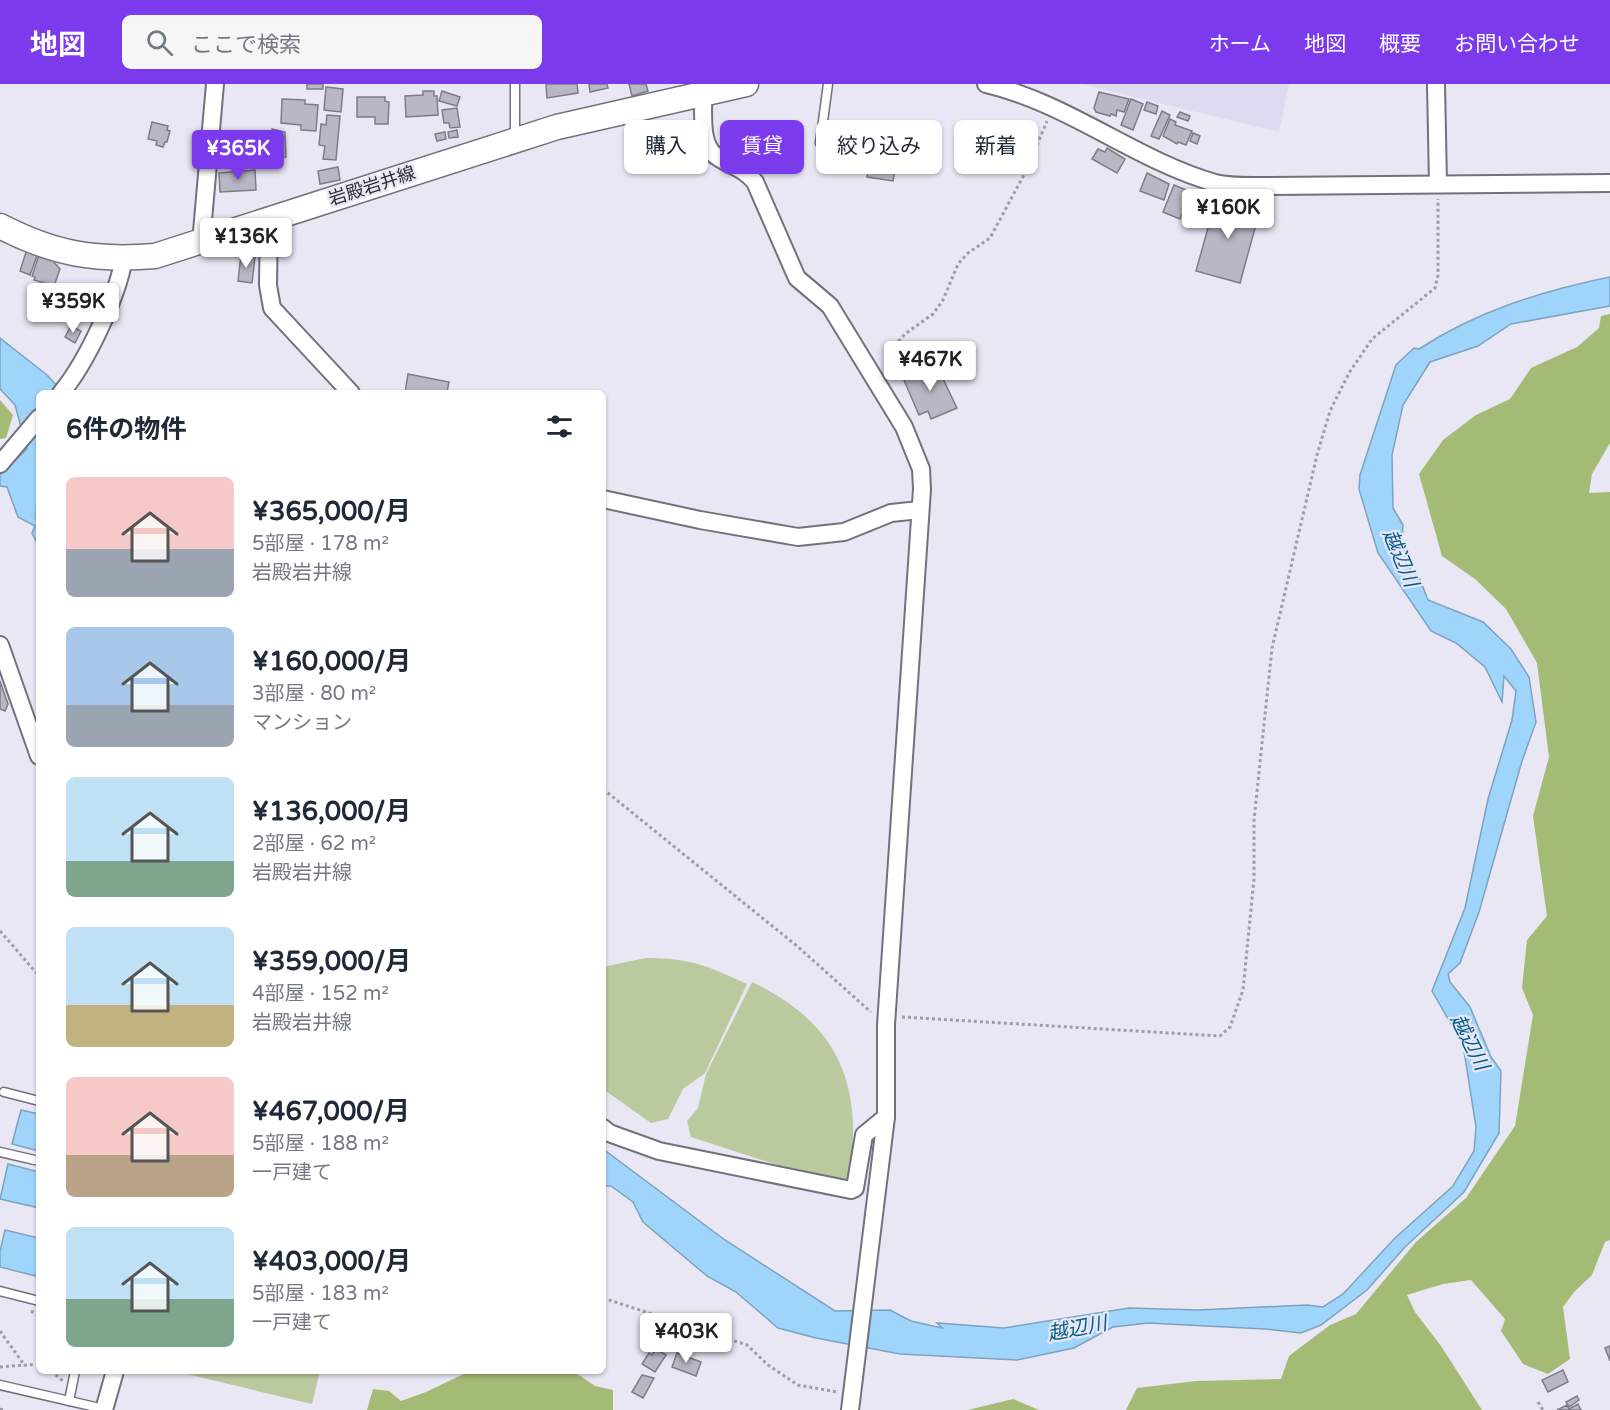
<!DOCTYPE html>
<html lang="ja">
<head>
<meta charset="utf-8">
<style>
  :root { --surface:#fff; --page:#f6f6f7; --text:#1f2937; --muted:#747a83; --accent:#7c3aed }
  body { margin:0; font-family:"Varela Round","Noto Sans JP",sans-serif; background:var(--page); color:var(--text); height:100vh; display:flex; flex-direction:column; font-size:22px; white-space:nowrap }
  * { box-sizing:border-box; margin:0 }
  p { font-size:20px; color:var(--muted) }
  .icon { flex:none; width:33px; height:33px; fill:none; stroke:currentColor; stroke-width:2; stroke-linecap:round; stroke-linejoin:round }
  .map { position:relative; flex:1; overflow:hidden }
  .panel { position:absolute; left:36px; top:306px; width:570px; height:984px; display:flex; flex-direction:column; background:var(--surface); border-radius:9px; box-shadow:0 2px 4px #0004 }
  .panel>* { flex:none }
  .hud { position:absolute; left:624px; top:36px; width:570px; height:54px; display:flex; gap:12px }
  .price { position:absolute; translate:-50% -51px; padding:0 14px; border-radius:6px; background:#fff; color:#222; font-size:20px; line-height:39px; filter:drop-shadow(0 2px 3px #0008) }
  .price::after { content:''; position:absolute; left:50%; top:36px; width:18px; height:14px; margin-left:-9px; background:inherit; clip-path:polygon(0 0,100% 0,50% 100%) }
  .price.active { background:var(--accent); color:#fff }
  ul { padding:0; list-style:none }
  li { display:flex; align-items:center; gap:18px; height:150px; padding:0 30px }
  li span { display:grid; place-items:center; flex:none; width:168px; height:120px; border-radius:9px; color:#555 }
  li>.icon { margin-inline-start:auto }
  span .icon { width:72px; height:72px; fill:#fffc; stroke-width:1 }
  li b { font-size:26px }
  h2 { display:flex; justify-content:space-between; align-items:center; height:72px; padding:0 30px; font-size:26px }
  .tag { padding:0 21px; border-radius:9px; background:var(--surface); box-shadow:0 2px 4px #0004; font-size:21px; line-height:54px }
  .tag.active { background:var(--accent); color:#fff }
  header { display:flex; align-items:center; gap:36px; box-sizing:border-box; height:84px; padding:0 30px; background:var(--accent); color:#fff }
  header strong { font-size:28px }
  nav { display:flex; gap:33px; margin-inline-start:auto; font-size:21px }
  .search { width:420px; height:54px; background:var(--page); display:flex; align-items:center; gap:15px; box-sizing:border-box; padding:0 21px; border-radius:9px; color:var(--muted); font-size:22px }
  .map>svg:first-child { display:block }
  .built { fill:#dedbf0 }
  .green { fill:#bac99e }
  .forest { fill:#a4bb75 }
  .water { fill:#9fd5fb; stroke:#7da3bf; stroke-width:1.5 }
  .building { fill:#b9b7c4; stroke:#7e7c88; stroke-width:1.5 }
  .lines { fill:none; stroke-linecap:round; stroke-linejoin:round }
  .lane-casing { stroke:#73717d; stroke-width:11 }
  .street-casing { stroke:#73717d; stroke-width:20 }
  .secondary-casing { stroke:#73717d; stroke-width:27 }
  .path { stroke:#9e9da6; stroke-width:3; stroke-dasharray:3 3; stroke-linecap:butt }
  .lane { stroke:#fff; stroke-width:8 }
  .street { stroke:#fff; stroke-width:16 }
  .secondary { stroke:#fff; stroke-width:24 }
  .labels { text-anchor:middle; stroke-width:4.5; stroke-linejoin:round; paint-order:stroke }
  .street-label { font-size:18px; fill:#2e2d32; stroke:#e9e7f4 }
  .water-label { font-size:20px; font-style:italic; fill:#045c88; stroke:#e9e7f4 }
</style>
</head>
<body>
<header>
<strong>地図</strong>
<div class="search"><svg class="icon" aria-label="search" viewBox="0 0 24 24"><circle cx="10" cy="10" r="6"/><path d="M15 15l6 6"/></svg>ここで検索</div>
<nav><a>ホーム</a><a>地図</a><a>概要</a><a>お問い合わせ</a></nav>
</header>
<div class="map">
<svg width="1610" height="1326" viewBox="0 0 1610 1326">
  <rect width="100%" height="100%" fill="#e9e7f4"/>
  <!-- built -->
  <polygon class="built" points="1081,0 1289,0 1279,48"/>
  <!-- green -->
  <g class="green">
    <path d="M646,874C690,874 708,882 747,900L705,989L683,1005L668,1035L651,1039L603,1005V883Z"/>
    <path d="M752,898C841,940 865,1005 848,1099L842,1102L691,1053L687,1037L698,1024L706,990Z"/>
    <polygon points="174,1287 320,1287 312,1320"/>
  </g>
  <!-- forest -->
  <g class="forest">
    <polygon points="1610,230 1610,359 1592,390 1589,409 1610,408 1610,1156 1605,1158 1592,1191 1574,1208 1563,1223 1570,1275 1548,1290 1523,1280 1501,1247 1505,1235 1471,1196 1443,1200 1407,1211 1415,1228 1441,1262 1482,1326 1126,1326 1137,1304 1196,1297 1281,1295 1289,1272 1330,1241 1356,1230 1416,1158 1466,1114 1515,1042 1533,931 1522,904 1527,856 1547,832 1533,732 1549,673 1537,579 1506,525 1475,495 1442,472 1419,390 1443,356 1476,331 1510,315 1531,284 1577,263 1599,244 1601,232"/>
    <polygon points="0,316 13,331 6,354 0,355"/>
    <polygon points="470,1287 573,1287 595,1302 613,1306 613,1326 367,1326 373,1305 389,1307 401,1317 426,1308"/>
    <polygon points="1013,1315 1039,1326 968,1326"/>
  </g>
  <!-- water -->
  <g class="water">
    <path d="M1610,193V222L1511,240L1478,262L1430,278L1403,321L1392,371L1393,424L1403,441L1402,459L1411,487L1419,493L1428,516L1483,538L1511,565L1529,593L1536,638L1522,677L1479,828L1460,879L1448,890L1450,898L1470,923L1491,973L1501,987L1499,1049L1464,1108L1405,1163L1367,1206L1321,1241L1301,1249L1265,1245L1148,1239L1113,1243L1074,1264L1017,1276L900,1270L816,1254L778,1244L736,1208L707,1192L643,1138L633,1118L611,1102H603V1065L725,1156L835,1227L890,1226L911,1237L942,1244L937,1239L1004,1244L1129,1224L1198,1226L1307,1221L1323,1223L1343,1210L1395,1154L1453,1102L1474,1067L1476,1043L1463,961L1432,907L1465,824L1488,715L1512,636L1516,607L1504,592L1502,618L1485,583L1456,559L1431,547L1378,469L1359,405L1360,391L1396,281L1414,264L1419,265C1477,227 1542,207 1610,193Z"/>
    <polygon points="0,254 47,291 64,309 39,309 39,418 36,428 39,463 32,449 35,442 18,433 7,403 0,402 0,391 27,365 15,321 0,305"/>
    <polygon points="21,1026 39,1030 39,1067 12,1060"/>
    <polygon points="8,1080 39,1088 39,1124 0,1115"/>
    <polygon points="5,1146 39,1154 39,1179 36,1192 0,1183 0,1167"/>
  </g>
  <!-- building -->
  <g class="building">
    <rect x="307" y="0" width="16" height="5"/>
    <polygon points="546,0 577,0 578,9 547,14"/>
    <polygon points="589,0 607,0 608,4 590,8"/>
    <polygon points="629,0 646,0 648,7 632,12"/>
    <polygon points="326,3 343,5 341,28 324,26"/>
    <polygon points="423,7 434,7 434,12 437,12 438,31 406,33 405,12 423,11"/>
    <polygon points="442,7 460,13 457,22 439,17"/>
    <polygon points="1099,8 1129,15 1124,28 1117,26 1116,32 1111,30 1110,32 1096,28 1094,24"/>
    <polygon points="357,13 385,13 385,17 389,18 388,40 375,40 375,33 357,33"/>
    <polygon points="282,15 305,16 305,20 318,21 316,47 301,46 301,41 281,39"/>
    <polygon points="1131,15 1143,20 1133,46 1121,41"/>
    <polygon points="1147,18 1158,22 1156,30 1144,26"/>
    <polygon points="457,24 460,43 450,44 449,39 444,39 442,26"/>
    <polygon points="1162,27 1170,31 1159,55 1151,52"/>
    <polygon points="1180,28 1190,32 1188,37 1177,33"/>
    <polygon points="327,31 340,32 336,76 323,75 325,62 319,61 321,40 326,41"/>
    <polygon points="1170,35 1176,38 1175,41 1192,47 1186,61 1178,58 1177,60 1163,52"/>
    <polygon points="152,38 168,42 167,46 170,47 167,58 165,58 163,63 156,61 157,57 148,55"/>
    <polygon points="272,45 285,48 286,73 273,73"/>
    <polygon points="457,46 458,53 449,54 448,48"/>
    <polygon points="445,48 446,55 437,57 435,50"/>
    <polygon points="1193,49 1200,52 1197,60 1190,57"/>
    <polygon points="910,53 931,59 927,72 906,67"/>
    <polygon points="1107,64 1125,75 1117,89 1092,75 1098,65 1105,68"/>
    <polygon points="831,67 852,70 850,86 829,85"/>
    <polygon points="869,77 896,81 893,97 867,93"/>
    <polygon points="338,83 340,96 320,100 318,87"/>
    <polygon points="255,86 256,106 220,108 219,89"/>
    <polygon points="1147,89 1169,100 1164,116 1140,107"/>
    <polygon points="1174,101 1191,108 1180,135 1163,128"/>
    <polygon points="1213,113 1260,126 1240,199 1196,187 1211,133 1207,132"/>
    <polygon points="27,165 38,169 30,191 20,187"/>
    <polygon points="39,171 52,176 60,185 54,202 34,196 35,193 32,192"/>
    <polygon points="241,171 255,173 252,199 238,197"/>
    <polygon points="71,242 81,247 75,259 65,253"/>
    <polygon points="936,280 957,324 931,335 928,327 919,331 903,294"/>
    <polygon points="408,290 449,298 447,308 450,309 405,309"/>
    <polygon points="0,597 8,620 5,627 0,625"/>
    <polygon points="1610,1262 1610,1277 1605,1264"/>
    <polygon points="656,1265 666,1271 655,1288 642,1280 649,1269 652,1271"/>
    <polygon points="677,1269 701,1278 696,1292 672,1283"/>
    <polygon points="1563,1286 1568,1298 1548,1308 1542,1296"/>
    <polygon points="642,1291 654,1294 643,1314 632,1308"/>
    <polygon points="1577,1312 1579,1316 1569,1323 1566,1318"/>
    <polygon points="1578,1320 1581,1326 1557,1326 1567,1321 1569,1325"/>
  </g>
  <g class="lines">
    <!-- lane casing -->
    <g class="lane-casing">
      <g id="lane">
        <polyline points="515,0 515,53"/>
        <polyline points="823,65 820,59 828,0"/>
        <polyline points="4,1008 39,1017"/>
        <polyline points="0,1068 39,1077"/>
        <polyline points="0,1207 39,1217"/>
        <polyline points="0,1301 104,1325"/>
        <polyline points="69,1317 75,1287"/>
      </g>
    </g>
    <!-- street casing -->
    <g class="street-casing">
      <g id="street">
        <path d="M986,0C1068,19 1135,76 1215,99C1231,103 1250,102 1266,102L1610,99"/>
        <polyline points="1436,0 1438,100"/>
        <path d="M703,9C704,28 699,60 716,72C730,82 744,84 755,98L797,194L830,222L904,343L921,385L922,405L886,941V1033L850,1326"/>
        <polyline points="269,134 268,201 272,224 351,309"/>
        <polyline points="201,159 215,0"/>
        <path d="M61,309C86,279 117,214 124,174"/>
        <polyline points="0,380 39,334"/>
        <polyline points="603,415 700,436 798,453 844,448 891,429 920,426"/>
        <polyline points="0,561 39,672"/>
        <polyline points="603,1044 609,1049 659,1067 851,1106 855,1104 864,1051 886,1033"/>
        <polyline points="104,1326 115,1287"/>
      </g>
    </g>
    <!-- secondary casing -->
    <g class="secondary-casing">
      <path id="secondary" d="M0,142C54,170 95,177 155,172L557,43L746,0"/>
    </g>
    <!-- path -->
    <g class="path">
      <polyline points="886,284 893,263 905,250 933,230 943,216 958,180 968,169 990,154 1026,87 1047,37"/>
      <polyline points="603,705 797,862 871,928"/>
      <polyline points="0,847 39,892"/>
      <polyline points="902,933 1220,952 1230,943 1243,906 1254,795 1254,736 1272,564 1317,371 1330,327 1349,289 1372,255 1435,204 1438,191 1438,115"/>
      <polyline points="603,1214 747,1261 768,1281 798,1301 837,1308"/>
      <polyline points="31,1227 39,1233"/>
      <polyline points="0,1247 25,1282"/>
      <polyline points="0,1283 39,1280"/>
      <polyline points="51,1287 64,1298"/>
      <polyline points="1538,1318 1543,1326"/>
      <polyline points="0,1325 3,1326"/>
    </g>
    <!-- lane -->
    <use href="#lane" class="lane"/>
    <!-- street -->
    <use href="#street" class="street"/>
    <!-- secondary -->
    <use href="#secondary" class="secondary"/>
  </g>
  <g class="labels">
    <!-- street labels -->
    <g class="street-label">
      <text transform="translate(372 102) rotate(-18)" y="6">岩殿岩井線</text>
    </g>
    <!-- water labels -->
    <g class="water-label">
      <text transform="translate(1401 474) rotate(67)" y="7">越辺川</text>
      <text transform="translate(1470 958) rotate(63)" y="7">越辺川</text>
      <text transform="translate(1077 1244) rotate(-11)" y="7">越辺川</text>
    </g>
  </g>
</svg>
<b class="price active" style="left:238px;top:97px">¥365K</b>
<b class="price" style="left:1228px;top:156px">¥160K</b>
<b class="price" style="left:246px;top:185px">¥136K</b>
<b class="price" style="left:73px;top:250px">¥359K</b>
<b class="price" style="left:930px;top:308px">¥467K</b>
<b class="price" style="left:686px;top:1280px">¥403K</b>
<div class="hud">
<a class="tag">購入</a>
<a class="tag active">賃貸</a>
<a class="tag">絞り込み</a>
<a class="tag">新着</a>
</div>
<section class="panel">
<h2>6件の物件<svg class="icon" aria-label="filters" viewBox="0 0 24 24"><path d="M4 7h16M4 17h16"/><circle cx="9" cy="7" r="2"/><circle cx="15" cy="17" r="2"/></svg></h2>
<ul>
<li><span style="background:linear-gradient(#f6c9c9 60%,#9aa5b1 0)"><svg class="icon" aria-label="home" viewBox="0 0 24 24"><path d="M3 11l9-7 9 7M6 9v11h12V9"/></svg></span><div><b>¥365,000/月</b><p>5部屋 · 178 m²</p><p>岩殿岩井線</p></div></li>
<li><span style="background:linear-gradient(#a9c7e8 65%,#9aa5b1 0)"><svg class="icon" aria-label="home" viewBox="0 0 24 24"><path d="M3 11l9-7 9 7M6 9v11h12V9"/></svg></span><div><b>¥160,000/月</b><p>3部屋 · 80 m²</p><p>マンション</p></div></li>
<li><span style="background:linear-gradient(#bfe0f5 70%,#7fa58c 0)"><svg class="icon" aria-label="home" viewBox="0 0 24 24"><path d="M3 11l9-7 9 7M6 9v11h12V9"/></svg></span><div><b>¥136,000/月</b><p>2部屋 · 62 m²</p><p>岩殿岩井線</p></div></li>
<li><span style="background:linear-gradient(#bfe0f5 65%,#c2b280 0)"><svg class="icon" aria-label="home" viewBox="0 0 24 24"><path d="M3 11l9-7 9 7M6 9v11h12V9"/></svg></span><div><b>¥359,000/月</b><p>4部屋 · 152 m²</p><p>岩殿岩井線</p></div></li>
<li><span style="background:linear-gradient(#f6c9c9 65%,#b9a48a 0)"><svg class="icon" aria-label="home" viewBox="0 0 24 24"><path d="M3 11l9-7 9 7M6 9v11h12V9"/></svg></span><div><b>¥467,000/月</b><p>5部屋 · 188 m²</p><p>一戸建て</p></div></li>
<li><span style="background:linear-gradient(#bfe0f5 60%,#7fa58c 0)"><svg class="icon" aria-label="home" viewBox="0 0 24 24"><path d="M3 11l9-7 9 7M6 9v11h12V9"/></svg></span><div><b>¥403,000/月</b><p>5部屋 · 183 m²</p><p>一戸建て</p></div></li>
</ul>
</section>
</div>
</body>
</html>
